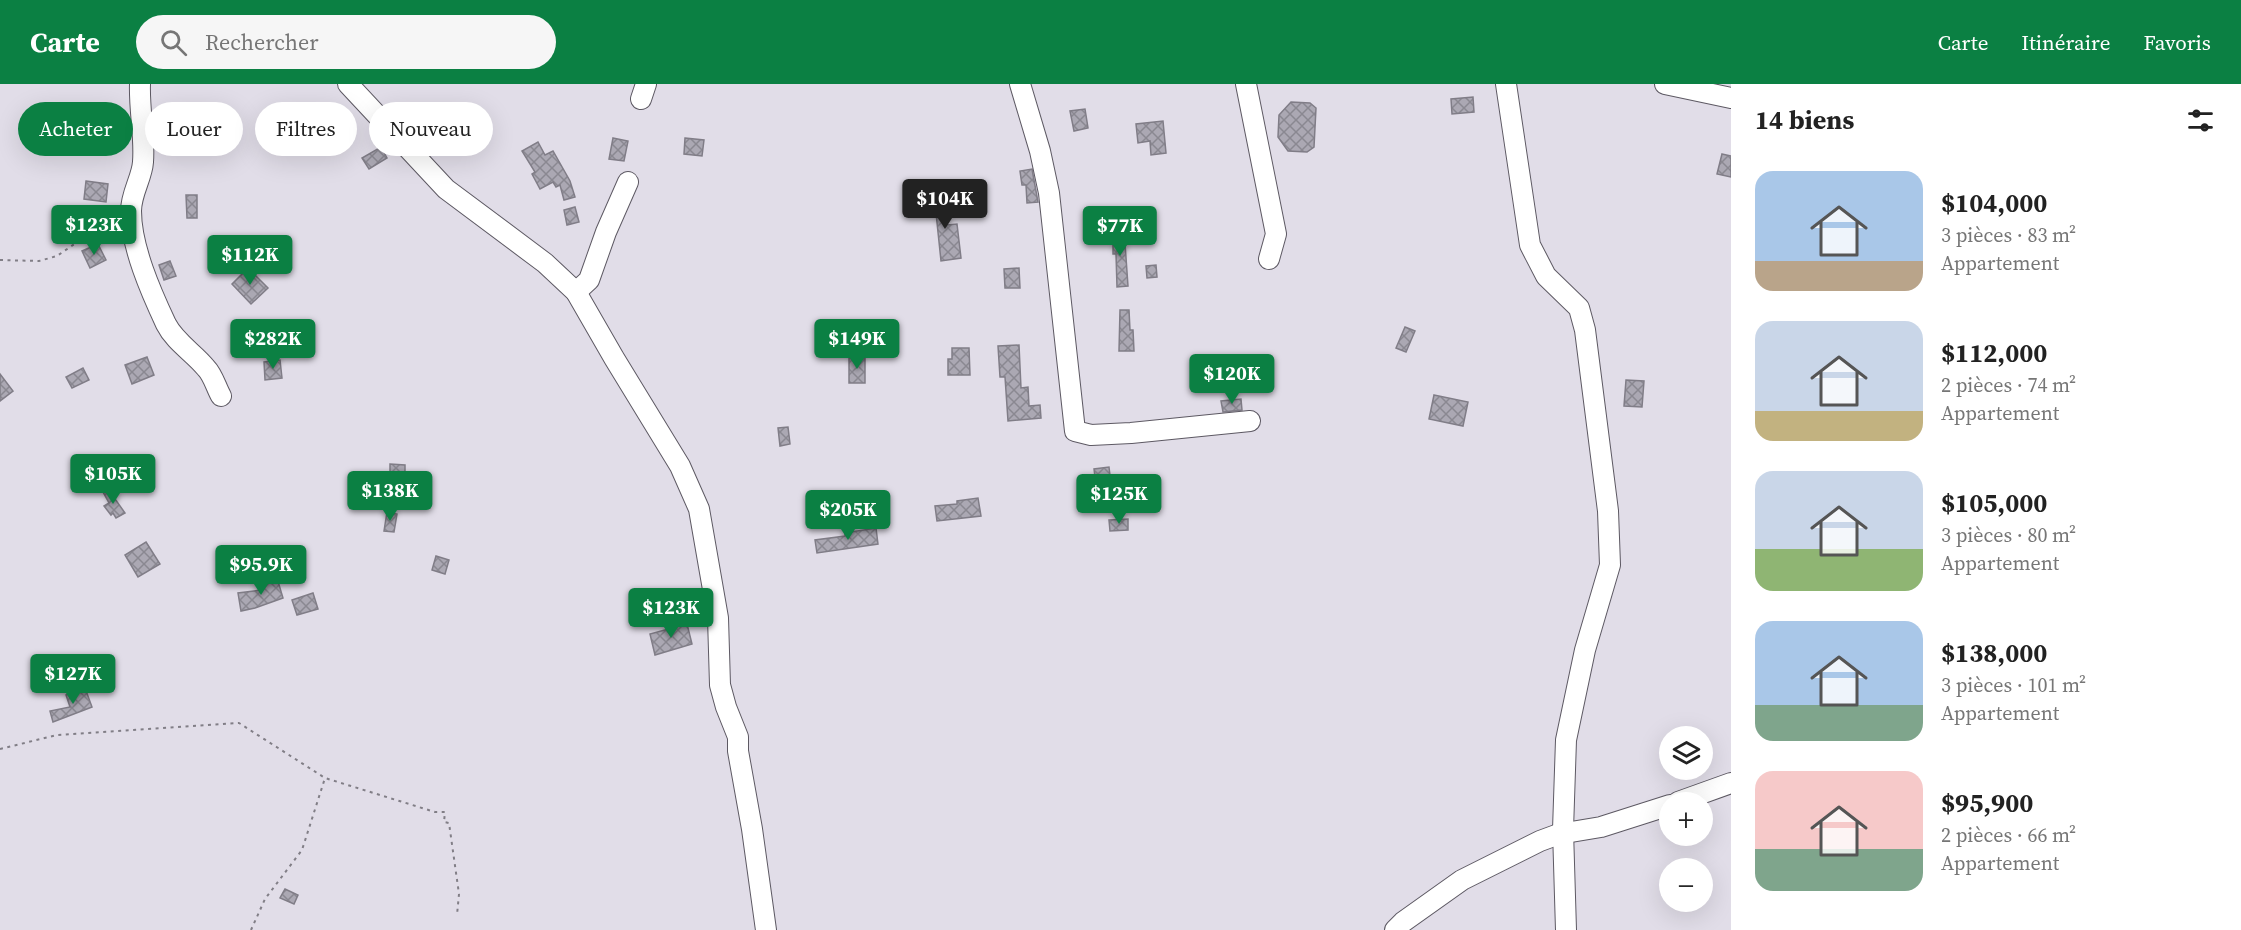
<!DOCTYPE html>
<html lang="fr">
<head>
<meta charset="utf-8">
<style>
  :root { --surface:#fff; --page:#f6f6f6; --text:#222; --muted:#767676; --accent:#0b8043 }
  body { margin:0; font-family:"Source Serif 4",serif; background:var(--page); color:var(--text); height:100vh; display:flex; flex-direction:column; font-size:22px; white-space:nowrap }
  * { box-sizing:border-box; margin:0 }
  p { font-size:20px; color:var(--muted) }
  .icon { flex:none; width:33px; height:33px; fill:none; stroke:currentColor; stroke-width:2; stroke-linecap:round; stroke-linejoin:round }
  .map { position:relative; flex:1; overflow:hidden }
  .drawer { display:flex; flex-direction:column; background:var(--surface); width:510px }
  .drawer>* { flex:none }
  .hud { position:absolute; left:18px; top:18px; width:570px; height:54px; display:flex; gap:12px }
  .buttons { position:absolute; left:1659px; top:642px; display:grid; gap:12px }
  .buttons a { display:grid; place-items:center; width:54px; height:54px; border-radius:50%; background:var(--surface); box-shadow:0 6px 24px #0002; font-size:30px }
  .price { position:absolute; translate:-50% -51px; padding:0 14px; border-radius:6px; background:var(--accent); color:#fff; font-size:20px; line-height:39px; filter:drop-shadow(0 2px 3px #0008) }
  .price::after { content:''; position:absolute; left:50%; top:36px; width:18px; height:14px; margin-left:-9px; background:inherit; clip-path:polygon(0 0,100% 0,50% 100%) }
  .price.current { background:#222; color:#fff }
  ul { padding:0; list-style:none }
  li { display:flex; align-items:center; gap:18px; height:150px; padding:0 24px }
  li span { display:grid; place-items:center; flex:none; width:168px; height:120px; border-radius:18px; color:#555 }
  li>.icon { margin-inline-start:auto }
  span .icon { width:72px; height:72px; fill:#fffc; stroke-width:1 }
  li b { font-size:26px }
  h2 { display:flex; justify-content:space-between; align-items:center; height:72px; padding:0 24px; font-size:26px }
  .pill { padding:0 21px; border-radius:27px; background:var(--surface); box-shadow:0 6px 24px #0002; font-size:21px; line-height:54px }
  .pill.current { background:var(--accent); color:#fff }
  header { display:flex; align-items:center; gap:36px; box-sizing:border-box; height:84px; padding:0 30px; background:var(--accent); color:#fff }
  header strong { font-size:28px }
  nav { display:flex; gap:33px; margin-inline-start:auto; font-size:21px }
  .search { width:420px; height:54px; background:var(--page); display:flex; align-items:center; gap:15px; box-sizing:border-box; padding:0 21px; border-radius:33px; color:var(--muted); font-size:22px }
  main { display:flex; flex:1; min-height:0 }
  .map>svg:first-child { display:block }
  .building { fill:url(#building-cross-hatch); stroke:#807d87; stroke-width:1.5 }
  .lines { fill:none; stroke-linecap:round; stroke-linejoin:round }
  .minor-casing { stroke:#5d5963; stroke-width:22 }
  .path { stroke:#817e86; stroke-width:2; stroke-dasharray:3 4.5; stroke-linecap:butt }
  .minor { stroke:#fff; stroke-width:20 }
</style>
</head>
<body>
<header>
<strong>Carte</strong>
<div class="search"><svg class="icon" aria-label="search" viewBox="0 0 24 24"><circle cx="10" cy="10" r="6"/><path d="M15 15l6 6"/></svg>Rechercher</div>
<nav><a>Carte</a><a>Itinéraire</a><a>Favoris</a></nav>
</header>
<main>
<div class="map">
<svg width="1731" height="846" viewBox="0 0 1731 846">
  <defs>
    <pattern id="building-cross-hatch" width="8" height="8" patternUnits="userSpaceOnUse" patternTransform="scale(1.5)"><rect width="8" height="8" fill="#aba8b3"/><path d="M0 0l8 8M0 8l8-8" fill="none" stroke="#8a8891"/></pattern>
  </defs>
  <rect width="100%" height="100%" fill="#e1dde8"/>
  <!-- building -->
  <g class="building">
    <polygon points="1473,13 1474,28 1452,30 1451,15"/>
    <polygon points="1291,18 1310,19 1316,24 1314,63 1307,68 1288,67 1278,53 1279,31"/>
    <polygon points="1085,25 1088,44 1074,47 1070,27"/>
    <polygon points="1163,37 1166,69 1151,71 1150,57 1138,59 1136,40"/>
    <polygon points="613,54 628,57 624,77 609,75"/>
    <polygon points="685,54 704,56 702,72 684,70"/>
    <polygon points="538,58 545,71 553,67 570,97 575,113 564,116 560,101 556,103 553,98 540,105 532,90 535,88 522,67"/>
    <polygon points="381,63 387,74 369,85 362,74"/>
    <polygon points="1722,70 1731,72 1731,93 1717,90"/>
    <polygon points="1032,85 1038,118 1027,119 1026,101 1022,101 1020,87"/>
    <polygon points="86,97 108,100 106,118 84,115"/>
    <polygon points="942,107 947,141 957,140 961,174 941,177 936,129 929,130 928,118 934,117 933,108"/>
    <polygon points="186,111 197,111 197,134 187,134"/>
    <polygon points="575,123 579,138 567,141 564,126"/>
    <polygon points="1113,145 1124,145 1128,202 1117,203 1116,170 1113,170"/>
    <polygon points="98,160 106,176 90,184 82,167"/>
    <polygon points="170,177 176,192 164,196 159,181"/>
    <polygon points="1156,181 1157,193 1147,194 1146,182"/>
    <polygon points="248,184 268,204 251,220 232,200"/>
    <polygon points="1019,184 1020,204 1005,204 1004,185"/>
    <polygon points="1120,226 1129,226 1130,246 1133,246 1134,267 1119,267"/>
    <polygon points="307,238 312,260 284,267 279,245"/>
    <polygon points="1405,243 1415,247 1406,268 1396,264"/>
    <polygon points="1019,261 1021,304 1028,303 1029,322 1040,321 1041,334 1008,337 1005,293 1000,293 998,262"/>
    <polygon points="952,264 969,264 970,291 948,291 948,275 952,275"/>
    <rect x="849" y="272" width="16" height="27"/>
    <polygon points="147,273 154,291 132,300 125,281"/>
    <polygon points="280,276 282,294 265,296 264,278"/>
    <polygon points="83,284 89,296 72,304 66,293"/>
    <polygon points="0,290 13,307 0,317"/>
    <polygon points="1626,296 1644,297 1642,323 1624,322"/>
    <polygon points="1434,311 1468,318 1463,342 1429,335"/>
    <polygon points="1241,315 1242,326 1223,328 1221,317"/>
    <polygon points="788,343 790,360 780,362 778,344"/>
    <polygon points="390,380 405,381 405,391 390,390"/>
    <polygon points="1109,383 1111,400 1096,401 1094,385"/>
    <polygon points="108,405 125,429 116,434 113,429 111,431 104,422 109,419 103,408"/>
    <polygon points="978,414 981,432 937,437 935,422 957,420 957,417"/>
    <polygon points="387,428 397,430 394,448 384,447"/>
    <polygon points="1128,435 1128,446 1110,447 1109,436"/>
    <polygon points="876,444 878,460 817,469 815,456 845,452 845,449"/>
    <polygon points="146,458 160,480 138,493 125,471"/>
    <polygon points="436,472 449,476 445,490 432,486"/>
    <polygon points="277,494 283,514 255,524 241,527 238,509 261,506 259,500"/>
    <polygon points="313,509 318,525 297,531 292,516"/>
    <polygon points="687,540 692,560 655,571 650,550"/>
    <polygon points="85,604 92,623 53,638 50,627 70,623 66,611"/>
    <polygon points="285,805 298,811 294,820 280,814"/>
  </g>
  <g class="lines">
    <!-- minor casing -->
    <g class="minor-casing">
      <g id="minor">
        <path d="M140,0C139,26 145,52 143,78C142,94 131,109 131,127C131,163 151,208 166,240C175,258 194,269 206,284C213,291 216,303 221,312"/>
        <polyline points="348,0 446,105 545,179 576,208 614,274 680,382 699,425 718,534 720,601 726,623 738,653 738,667 752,745 766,846"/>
        <polyline points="1020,0 1040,67 1049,109 1075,347 1091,351 1131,349 1250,337"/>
        <polyline points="1246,0 1276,150 1269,175"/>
        <polyline points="1506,0 1530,161 1546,192 1579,224 1585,246 1608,427 1610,481 1585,566 1566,656 1563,746 1566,846"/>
        <polyline points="1665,0 1731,14"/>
        <polyline points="641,15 646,0"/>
        <polyline points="576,208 589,196 606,148 628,98"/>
        <polyline points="1678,718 1731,699"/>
        <polyline points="1395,846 1403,838 1462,796 1540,757 1559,750 1601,743 1670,721"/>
      </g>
    </g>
    <!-- path -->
    <g class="path">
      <polyline points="0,176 39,177 57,172 73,161 99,150 116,138"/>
      <polyline points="0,665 57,651 239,639 325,694 435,728 445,728 444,738 449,739 459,810 457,831"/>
      <polyline points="251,846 265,815 302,766 325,694"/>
    </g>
    <!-- minor -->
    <use href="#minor" class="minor"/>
  </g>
</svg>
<div class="buttons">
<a><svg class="icon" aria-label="layers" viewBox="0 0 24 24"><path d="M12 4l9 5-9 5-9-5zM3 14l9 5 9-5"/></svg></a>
<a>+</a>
<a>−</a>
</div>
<b class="price current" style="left:945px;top:146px">$104K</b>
<b class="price" style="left:94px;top:172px">$123K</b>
<b class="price" style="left:1120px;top:173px">$77K</b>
<b class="price" style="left:250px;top:202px">$112K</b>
<b class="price" style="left:273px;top:286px">$282K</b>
<b class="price" style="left:857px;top:286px">$149K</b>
<b class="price" style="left:1232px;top:321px">$120K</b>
<b class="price" style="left:113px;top:421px">$105K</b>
<b class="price" style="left:390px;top:438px">$138K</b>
<b class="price" style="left:1119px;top:441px">$125K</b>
<b class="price" style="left:848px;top:457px">$205K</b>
<b class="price" style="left:261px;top:512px">$95.9K</b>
<b class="price" style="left:671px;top:555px">$123K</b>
<b class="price" style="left:73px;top:621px">$127K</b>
<div class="hud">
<a class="pill current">Acheter</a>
<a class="pill">Louer</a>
<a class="pill">Filtres</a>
<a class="pill">Nouveau</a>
</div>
</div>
<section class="drawer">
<h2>14 biens<svg class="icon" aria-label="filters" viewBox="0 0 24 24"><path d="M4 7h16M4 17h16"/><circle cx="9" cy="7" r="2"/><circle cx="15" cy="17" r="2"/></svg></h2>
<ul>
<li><span style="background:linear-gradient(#a9c7e8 75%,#b9a48a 0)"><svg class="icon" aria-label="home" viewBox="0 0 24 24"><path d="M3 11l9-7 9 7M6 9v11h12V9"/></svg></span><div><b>$104,000</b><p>3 pièces · 83 m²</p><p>Appartement</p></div></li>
<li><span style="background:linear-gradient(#c9d6e8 75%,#c2b280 0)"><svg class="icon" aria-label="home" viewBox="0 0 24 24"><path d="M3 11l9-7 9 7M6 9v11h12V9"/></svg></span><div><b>$112,000</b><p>2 pièces · 74 m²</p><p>Appartement</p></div></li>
<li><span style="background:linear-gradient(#c9d6e8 65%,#8fb573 0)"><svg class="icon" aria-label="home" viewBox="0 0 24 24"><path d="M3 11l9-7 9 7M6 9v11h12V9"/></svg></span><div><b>$105,000</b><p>3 pièces · 80 m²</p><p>Appartement</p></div></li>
<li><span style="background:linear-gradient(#a9c7e8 70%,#7fa58c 0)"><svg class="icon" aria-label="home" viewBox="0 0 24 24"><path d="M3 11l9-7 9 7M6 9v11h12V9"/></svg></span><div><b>$138,000</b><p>3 pièces · 101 m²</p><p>Appartement</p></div></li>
<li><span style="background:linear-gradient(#f6c9c9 65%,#7fa58c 0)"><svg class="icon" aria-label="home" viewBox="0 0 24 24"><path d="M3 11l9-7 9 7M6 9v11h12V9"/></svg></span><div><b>$95,900</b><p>2 pièces · 66 m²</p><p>Appartement</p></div></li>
</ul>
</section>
</main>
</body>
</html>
